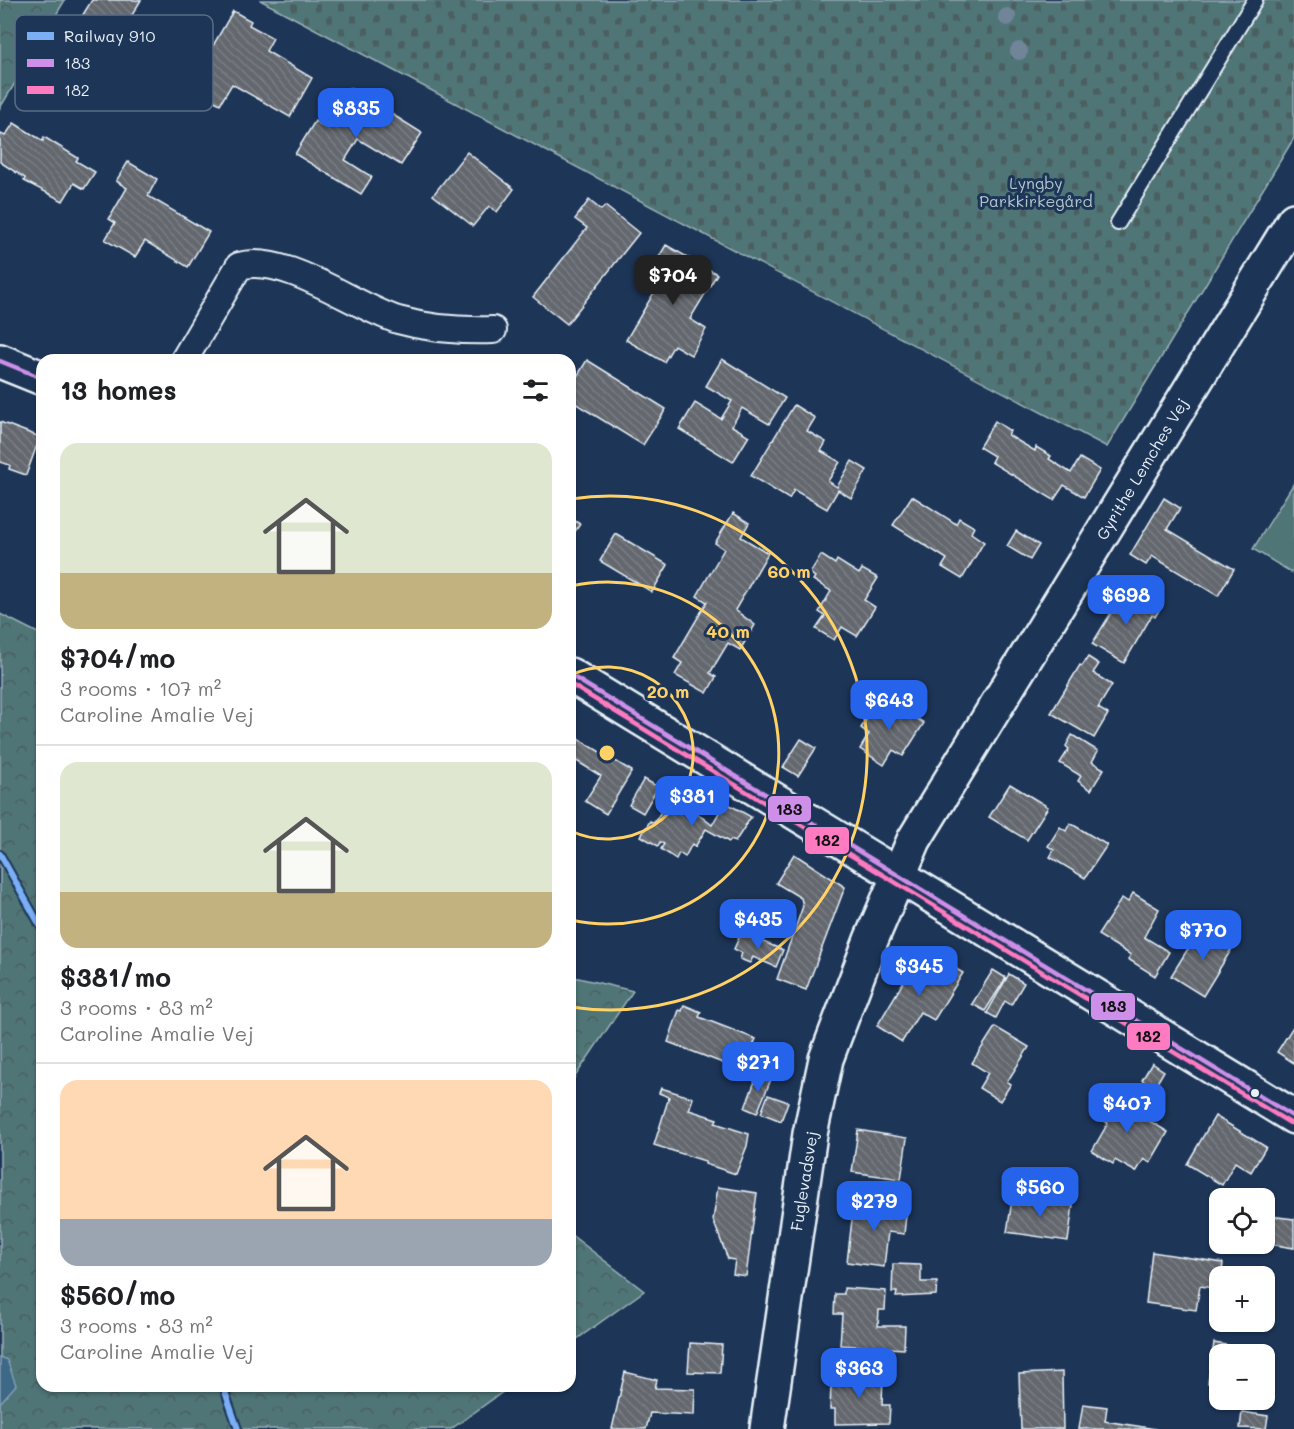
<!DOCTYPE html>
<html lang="en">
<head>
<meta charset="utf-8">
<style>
  :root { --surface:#fff; --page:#f2f2f2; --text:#202124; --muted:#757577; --line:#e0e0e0; --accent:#2563eb }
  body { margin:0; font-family:Mali,sans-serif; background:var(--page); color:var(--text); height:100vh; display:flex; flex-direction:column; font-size:22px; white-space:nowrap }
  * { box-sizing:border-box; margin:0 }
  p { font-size:20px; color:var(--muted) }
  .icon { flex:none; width:33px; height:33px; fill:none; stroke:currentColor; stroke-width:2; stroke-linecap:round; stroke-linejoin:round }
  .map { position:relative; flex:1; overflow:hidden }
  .details { position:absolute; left:36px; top:354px; width:540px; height:1038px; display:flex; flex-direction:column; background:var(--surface); border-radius:18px; box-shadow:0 2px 4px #0004 }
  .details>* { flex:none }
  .controls { position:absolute; left:1209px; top:1188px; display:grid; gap:12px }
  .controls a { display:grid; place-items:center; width:66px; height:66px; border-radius:12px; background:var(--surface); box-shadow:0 2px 4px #0004; font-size:30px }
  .price { position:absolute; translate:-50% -51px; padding:0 14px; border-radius:12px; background:var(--accent); color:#fff; font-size:20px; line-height:39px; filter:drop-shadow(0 2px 3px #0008) }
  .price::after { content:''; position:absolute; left:50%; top:36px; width:18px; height:14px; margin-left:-9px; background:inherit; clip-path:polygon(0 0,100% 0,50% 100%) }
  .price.selected { background:#222; color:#fff }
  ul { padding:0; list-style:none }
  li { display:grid; align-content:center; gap:12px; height:318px; padding:0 24px }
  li+li { border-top:2px solid var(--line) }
  li span { display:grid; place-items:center; height:186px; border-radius:18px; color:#555 }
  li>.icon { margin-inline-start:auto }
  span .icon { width:108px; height:108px; fill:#fffc; stroke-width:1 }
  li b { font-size:26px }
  h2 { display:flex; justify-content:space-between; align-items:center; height:72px; padding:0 24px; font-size:26px }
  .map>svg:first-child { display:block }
  .forest { fill:url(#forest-crowns); stroke:#9cb3b8; stroke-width:1.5 }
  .cemetery { fill:url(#cemetery-stones); stroke:#9cb3b8; stroke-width:1.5 }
  .park { fill:#507577; stroke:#9cb3b8; stroke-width:1.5 }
  .water { fill:#3e6786; stroke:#829eb4; stroke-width:1.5 }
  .building { fill:url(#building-back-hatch); stroke:#e8f1f8; stroke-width:1.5 }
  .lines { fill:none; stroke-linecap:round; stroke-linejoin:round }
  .lane-casing { stroke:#e8f1f8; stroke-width:18 }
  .street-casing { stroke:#e8f1f8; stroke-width:30 }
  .secondary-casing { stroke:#e8f1f8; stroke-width:38 }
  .lane { stroke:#1d3557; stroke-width:14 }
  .street { stroke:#1d3557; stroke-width:26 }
  .secondary { stroke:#1d3557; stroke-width:33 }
  .bus-1-casing { stroke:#1d3557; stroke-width:9 }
  .bus-2-casing { stroke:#1d3557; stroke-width:9 }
  .bus-1 { stroke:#ce8fe9; stroke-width:4.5 }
  .bus-2 { stroke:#fe7ac1; stroke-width:4.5 }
  .rail-1-casing { stroke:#1d3557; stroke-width:10 }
  .rail-1 { stroke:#7aaff6; stroke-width:6 }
  .tree { fill:#708597 }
  .ring { fill:none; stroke:#ffd166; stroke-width:3 }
  .bus-dot { fill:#e8f1f8; stroke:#1d3557; stroke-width:2 }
  .labels { text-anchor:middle; stroke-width:6; stroke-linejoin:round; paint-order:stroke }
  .park-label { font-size:16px; fill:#b3c6cb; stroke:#1d3557 }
  .street-label { font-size:16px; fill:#e8f1f8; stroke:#1d3557 }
  .key { fill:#1d3557; stroke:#5a6d87; stroke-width:1.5 }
  .key-label { font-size:16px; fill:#e8f1f8 }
  .centre { fill:#ffd166; stroke:#1d3557; stroke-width:3 }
  .ring-label { font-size:18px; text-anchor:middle; font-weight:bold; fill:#ffd166; stroke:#1d3557; stroke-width:6; stroke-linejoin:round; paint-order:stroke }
  .line-badge { stroke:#1d3557; stroke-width:2 }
  .pale-badge-label { font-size:16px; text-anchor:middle; font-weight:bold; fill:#111 }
</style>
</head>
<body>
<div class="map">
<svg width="1294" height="1429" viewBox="0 0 1294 1429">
  <defs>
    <pattern id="forest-crowns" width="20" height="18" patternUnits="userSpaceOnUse" patternTransform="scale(1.5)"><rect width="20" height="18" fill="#507577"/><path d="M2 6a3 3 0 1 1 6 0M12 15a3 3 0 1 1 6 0" fill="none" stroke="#4b5e60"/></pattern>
    <pattern id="cemetery-stones" width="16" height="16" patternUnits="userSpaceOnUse" patternTransform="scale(1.5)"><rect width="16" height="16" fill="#507577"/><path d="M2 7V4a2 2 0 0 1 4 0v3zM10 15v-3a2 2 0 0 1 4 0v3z" fill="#4b5e60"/></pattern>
    <pattern id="building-back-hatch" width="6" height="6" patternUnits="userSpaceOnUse" patternTransform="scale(1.5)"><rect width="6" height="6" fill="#64676e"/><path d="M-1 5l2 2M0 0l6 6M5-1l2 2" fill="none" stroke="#7a7d83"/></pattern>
  </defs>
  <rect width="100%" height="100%" fill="#1d3557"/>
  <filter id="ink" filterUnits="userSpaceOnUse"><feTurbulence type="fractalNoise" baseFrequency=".0167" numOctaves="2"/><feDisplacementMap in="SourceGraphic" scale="12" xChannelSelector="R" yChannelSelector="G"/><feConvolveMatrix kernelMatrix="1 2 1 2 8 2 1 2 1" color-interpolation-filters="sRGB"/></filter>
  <g filter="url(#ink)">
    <!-- forest -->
    <g class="forest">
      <polygon points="0,0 65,0 0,108"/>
      <polygon points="0,614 42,635 42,1386 511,1386 451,1429 0,1429"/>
      <polygon points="570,976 633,991 570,1084"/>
      <polygon points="570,1234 644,1291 570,1344"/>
    </g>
    <!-- cemetery -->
    <polygon class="cemetery" points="260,0 1294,0 1294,138 1107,447"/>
    <!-- park -->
    <polygon class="park" points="1294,483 1294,574 1253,549"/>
    <!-- water -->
    <polygon class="water" points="0,1357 7,1360 16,1385 0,1403"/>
    <!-- building -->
    <g class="building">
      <polygon points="92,0 141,0 100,69 63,47"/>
      <polygon points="233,11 251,21 249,25 273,38 266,51 312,78 290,117 232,84 220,104 189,87"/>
      <polygon points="350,88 422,133 401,165 358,139 345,160 372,177 361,194 295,154 315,121 325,127"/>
      <polygon points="14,123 43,141 44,137 78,158 76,161 95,172 84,189 74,183 63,201 24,181 25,178 0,162 0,136 1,134 5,136"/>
      <polygon points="467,152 514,189 497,212 489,206 473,226 433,195"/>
      <polygon points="128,162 157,179 148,196 209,232 188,267 145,241 135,257 105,240 115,223 109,219 127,188 116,181"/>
      <polygon points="589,200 601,210 605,206 639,233 567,324 533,297 587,228 575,219"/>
      <polygon points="666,245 717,274 690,319 706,329 691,355 674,345 664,362 626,340 662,279 650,272"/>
      <polygon points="722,359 785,398 769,424 742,408 732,426 749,436 733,462 679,429 695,403 721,419 732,401 706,386"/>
      <polygon points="587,360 666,409 643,445 570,400 570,388"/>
      <polygon points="794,405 815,418 807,431 826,442 821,451 840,462 828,481 837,487 852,461 867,470 851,498 838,490 827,509 794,490 789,499 751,476"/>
      <polygon points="995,421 1010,431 1008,435 1035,451 1036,447 1051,456 1049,459 1071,473 1080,458 1100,470 1084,497 1064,485 1054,500 991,462 994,456 979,447"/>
      <polygon points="0,422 40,437 26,475 9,469 10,465 0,462"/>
      <polygon points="912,496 956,524 959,518 974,527 971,533 984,542 962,579 942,567 947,559 893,525"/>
      <polygon points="1164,498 1180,508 1167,529 1234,569 1218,596 1152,556 1146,565 1130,555"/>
      <polygon points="733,513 749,523 741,537 768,553 735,610 755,625 740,650 728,643 710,673 716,677 707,693 675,675 682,663 674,658 707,602 697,596 724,549 715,543"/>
      <polygon points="570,518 580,524 570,539"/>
      <polygon points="1016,531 1039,545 1030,560 1007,546"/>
      <polygon points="616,534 668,565 652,592 600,561"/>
      <polygon points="821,555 835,564 837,560 859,574 862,569 878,578 864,600 875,607 857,636 842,627 834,640 816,629 825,616 819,612 831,591 813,580 815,577 810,573"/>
      <polygon points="1140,592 1162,605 1155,617 1152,615 1124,663 1092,644 1122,595 1133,603"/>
      <polygon points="1088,657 1099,664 1093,673 1112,685 1098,708 1108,714 1094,738 1051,713 1080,665 1082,666"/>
      <polygon points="881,696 924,723 903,756 893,750 884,765 860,749 869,734 861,728"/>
      <polygon points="570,734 632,771 606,814 585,801 601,776 570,757"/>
      <polygon points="1072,735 1098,751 1092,762 1104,769 1091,790 1078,781 1081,776 1060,763 1069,749 1066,746"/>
      <polygon points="801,739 816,748 798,776 783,767"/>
      <polygon points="644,779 658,787 643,813 629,805"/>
      <polygon points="1010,784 1048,807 1027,840 989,817"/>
      <polygon points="670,797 699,810 697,813 712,825 725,802 751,817 735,842 731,840 729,842 706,829 695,847 692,844 685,857 679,853 676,859 661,849 664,844 660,842 658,846 641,836 650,821 654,823"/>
      <polygon points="1070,823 1107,845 1085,878 1050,857 1054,850 1048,846 1060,827 1066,831"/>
      <polygon points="794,854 845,887 806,990 777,979 803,906 801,898 776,883"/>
      <polygon points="1133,893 1159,909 1144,937 1169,952 1155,976 1128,959 1131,955 1098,935 1122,898 1128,902"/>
      <polygon points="1202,926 1234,945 1203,996 1171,976"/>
      <polygon points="741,933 783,950 776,967 753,957 750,963 740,959 742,953 734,949"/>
      <polygon points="919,956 938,968 943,961 963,973 934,1020 920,1012 902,1042 877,1026"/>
      <polygon points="993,970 1006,978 985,1011 972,1004"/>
      <polygon points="1009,974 1024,983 1011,1005 1005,1001 996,1018 987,1013"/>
      <polygon points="684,1005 701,1012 699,1017 756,1039 752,1048 768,1054 759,1077 668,1042 679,1010 682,1011"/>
      <polygon points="1294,1025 1294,1063 1277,1052"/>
      <polygon points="995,1027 1029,1047 1007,1082 1011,1084 1000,1101 979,1088 988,1073 972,1063"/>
      <polygon points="1152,1063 1164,1071 1154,1088 1142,1080"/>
      <polygon points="763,1073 772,1077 757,1113 745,1108 755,1081 759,1083"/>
      <polygon points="661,1088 693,1098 689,1110 717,1119 715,1123 749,1134 747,1146 736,1174 705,1164 705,1161 654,1145 669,1097 659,1093"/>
      <polygon points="1111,1091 1136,1106 1134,1110 1141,1116 1168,1132 1150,1163 1144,1159 1136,1172 1115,1160 1113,1164 1092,1151 1108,1123 1096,1116"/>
      <polygon points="768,1095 788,1102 781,1121 761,1113"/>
      <polygon points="1215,1116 1266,1147 1251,1172 1235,1162 1222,1185 1187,1164"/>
      <polygon points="858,1130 907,1138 901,1179 852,1172"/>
      <polygon points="718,1187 757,1193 746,1276 733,1274 735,1260 728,1259 713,1220"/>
      <polygon points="1013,1194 1073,1205 1068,1241 1007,1232"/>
      <polygon points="854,1203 907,1206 904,1234 888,1232 884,1267 847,1262"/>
      <polygon points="1269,1216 1294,1219 1294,1248 1264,1243 1264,1226 1268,1226"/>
      <polygon points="1152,1252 1223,1263 1220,1289 1200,1286 1196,1310 1146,1303"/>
      <polygon points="893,1264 921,1265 921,1282 937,1282 936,1295 896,1297 897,1292 892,1292"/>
      <polygon points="844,1288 886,1291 885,1310 879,1310 878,1326 905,1326 904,1349 840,1345 842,1314 834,1314 835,1294 844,1294"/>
      <polygon points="690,1343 722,1345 720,1373 688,1372"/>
      <polygon points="1214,1343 1267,1352 1264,1367 1264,1354 1220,1354 1220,1385 1208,1383"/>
      <polygon points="625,1372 657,1380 655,1388 695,1389 694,1415 650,1413 646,1429 612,1429"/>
      <polygon points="1062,1372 1063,1429 1021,1429 1019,1374"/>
      <polygon points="836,1373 883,1374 882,1405 890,1405 889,1423 835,1424 835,1409 830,1409 831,1386 836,1386"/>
      <polygon points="1083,1404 1107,1407 1105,1421 1156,1429 1079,1429"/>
      <polygon points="1242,1412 1268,1416 1266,1429 1240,1428"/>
    </g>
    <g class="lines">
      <!-- lane casing -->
      <g class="lane-casing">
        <polyline id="lane" points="1118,223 1255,0"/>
      </g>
      <!-- street casing -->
      <g class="street-casing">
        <path id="street" d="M184,360L239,266C285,253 353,306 398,320C430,329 460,331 493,330"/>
      </g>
      <!-- secondary casing -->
      <g class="secondary-casing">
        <g id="secondary">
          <polyline points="0,361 42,378"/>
          <polyline points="570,675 1294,1117"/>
          <polyline points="767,1429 810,1134 826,1059 871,940 914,840 1294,220"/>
        </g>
      </g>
      <!-- lane -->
      <use href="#lane" class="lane"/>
      <!-- street -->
      <use href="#street" class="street"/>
      <!-- secondary -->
      <use href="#secondary" class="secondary"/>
      <!-- bus-1 casing -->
      <g class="bus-1-casing">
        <g id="bus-1">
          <polyline points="0,361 42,378"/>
          <polyline points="570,675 1294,1117"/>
        </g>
      </g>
      <!-- bus-2 casing -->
      <g class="bus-2-casing">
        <polyline id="bus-2" points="570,684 1290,1123"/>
      </g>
      <!-- bus-1 -->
      <use href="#bus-1" class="bus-1"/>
      <!-- bus-2 -->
      <use href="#bus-2" class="bus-2"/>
      <!-- rail-1 casing -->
      <g class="rail-1-casing">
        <g id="rail-1">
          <polyline points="0,854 42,929"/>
          <polyline points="223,1386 238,1429"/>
        </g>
      </g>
      <!-- rail-1 -->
      <use href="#rail-1" class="rail-1"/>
    </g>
    <!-- trees -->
    <g class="tree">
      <circle cx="1007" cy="17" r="9"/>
      <circle cx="1019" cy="51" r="9"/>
    </g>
  </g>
  <!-- distance rings -->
  <g class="ring">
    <path d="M571 675A86 86 0 1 1 571 831"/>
    <path d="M571 586A171 171 0 1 1 571 920"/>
    <path d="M571 499A257 257 0 1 1 571 1007"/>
  </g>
  <!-- markers -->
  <circle class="bus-dot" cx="1255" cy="1093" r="5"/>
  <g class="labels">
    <!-- park labels -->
    <g class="park-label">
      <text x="1036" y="189">Lyngby<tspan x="1036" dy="18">Parkkirkegård</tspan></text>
    </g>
    <!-- street labels -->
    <g class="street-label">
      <text transform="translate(1142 469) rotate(-59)" y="6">Gyrithe Lemches Vej</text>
      <text transform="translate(804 1181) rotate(-81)" y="6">Fuglevadsvej</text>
    </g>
  </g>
  <!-- legend -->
  <rect x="15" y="15" width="198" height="96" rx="9" class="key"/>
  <rect x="27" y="32" width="27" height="8" fill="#7aaff6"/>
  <rect x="27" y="59" width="27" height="8" fill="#ce8fe9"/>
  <rect x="27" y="86" width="27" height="8" fill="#fe7ac1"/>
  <g class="key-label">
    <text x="64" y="42">Railway 910</text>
    <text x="64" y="69">183</text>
    <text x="64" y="96">182</text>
  </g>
  <circle cx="607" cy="753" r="9" class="centre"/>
  <g class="ring-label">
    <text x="789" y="578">60 m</text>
    <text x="728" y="638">40 m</text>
    <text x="668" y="698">20 m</text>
  </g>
  <g class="line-badge">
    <rect x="767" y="795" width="45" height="28" rx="6" fill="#ce8fe9"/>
    <rect x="804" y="826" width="46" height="29" rx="6" fill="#fe7ac1"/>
    <rect x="1090" y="992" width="46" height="29" rx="6" fill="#ce8fe9"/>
    <rect x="1126" y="1022" width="45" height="29" rx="6" fill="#fe7ac1"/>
  </g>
  <g class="pale-badge-label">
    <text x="789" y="815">183</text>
    <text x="827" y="846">182</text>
    <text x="1113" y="1012">183</text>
    <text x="1148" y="1042">182</text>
  </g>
</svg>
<div class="controls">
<a><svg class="icon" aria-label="locate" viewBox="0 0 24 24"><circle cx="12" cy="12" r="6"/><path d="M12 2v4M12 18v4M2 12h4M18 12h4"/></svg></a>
<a>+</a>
<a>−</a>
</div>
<b class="price" style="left:356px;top:139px">$835</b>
<b class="price selected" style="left:673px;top:306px">$704</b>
<b class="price" style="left:1126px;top:626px">$698</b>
<b class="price" style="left:889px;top:731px">$643</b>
<b class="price" style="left:692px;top:827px">$381</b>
<b class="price" style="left:758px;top:950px">$435</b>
<b class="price" style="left:1203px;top:961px">$770</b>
<b class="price" style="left:919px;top:997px">$345</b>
<b class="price" style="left:758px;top:1093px">$271</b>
<b class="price" style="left:1127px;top:1134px">$407</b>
<b class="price" style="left:1040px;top:1218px">$560</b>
<b class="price" style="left:874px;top:1232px">$279</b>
<b class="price" style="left:859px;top:1399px">$363</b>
<section class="details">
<h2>13 homes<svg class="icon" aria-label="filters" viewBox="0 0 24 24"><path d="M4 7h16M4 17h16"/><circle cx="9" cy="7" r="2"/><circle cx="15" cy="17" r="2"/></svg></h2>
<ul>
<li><span style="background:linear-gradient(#dfe7d0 70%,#c2b280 0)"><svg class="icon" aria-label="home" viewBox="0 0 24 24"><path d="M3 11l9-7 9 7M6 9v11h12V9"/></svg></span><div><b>$704/mo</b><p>3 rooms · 107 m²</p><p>Caroline Amalie Vej</p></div></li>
<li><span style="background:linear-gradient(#dfe7d0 70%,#c2b280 0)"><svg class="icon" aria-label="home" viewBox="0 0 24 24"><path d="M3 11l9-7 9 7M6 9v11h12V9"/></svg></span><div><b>$381/mo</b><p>3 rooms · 83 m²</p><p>Caroline Amalie Vej</p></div></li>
<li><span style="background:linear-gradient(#ffd9b3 75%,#9aa5b1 0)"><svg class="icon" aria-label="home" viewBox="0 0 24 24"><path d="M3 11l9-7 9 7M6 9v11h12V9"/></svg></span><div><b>$560/mo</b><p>3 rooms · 83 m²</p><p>Caroline Amalie Vej</p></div></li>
</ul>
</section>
</div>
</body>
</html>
